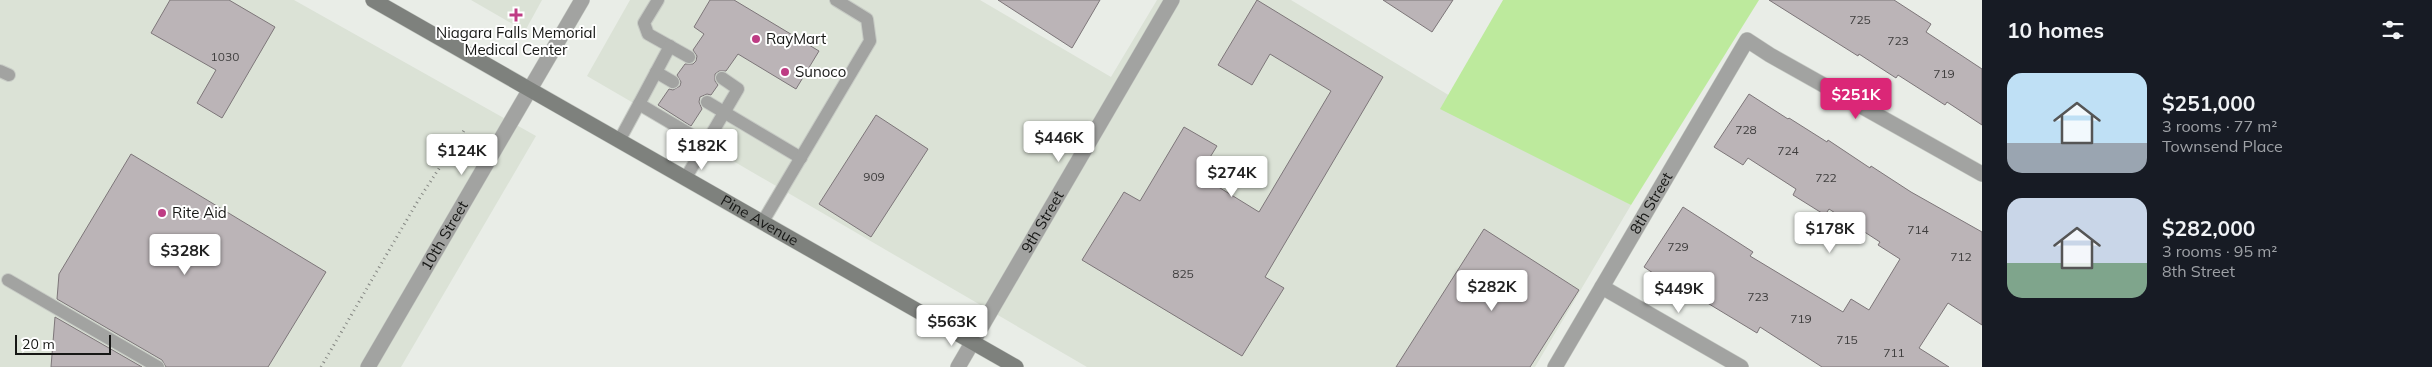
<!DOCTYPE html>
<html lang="en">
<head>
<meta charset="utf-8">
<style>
  :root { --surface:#171b24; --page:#242831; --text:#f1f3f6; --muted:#9ea1a6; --accent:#db2777 }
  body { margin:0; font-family:Mulish,sans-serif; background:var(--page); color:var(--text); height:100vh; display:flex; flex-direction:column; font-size:19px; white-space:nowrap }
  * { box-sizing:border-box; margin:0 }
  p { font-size:16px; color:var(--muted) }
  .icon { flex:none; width:28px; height:28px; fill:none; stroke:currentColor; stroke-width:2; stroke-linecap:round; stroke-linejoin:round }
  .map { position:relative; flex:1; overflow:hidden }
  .panel { display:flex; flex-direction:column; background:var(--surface); width:450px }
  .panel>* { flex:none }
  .scale { position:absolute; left:15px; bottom:12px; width:96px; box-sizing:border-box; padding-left:5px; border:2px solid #161715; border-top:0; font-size:14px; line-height:18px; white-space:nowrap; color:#161715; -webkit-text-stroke:4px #fff; paint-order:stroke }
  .price { position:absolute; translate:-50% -42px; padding:0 11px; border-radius:5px; background:#fff; color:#222; font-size:16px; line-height:32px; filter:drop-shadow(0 1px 2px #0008) }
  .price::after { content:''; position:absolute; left:50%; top:30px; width:15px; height:11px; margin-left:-8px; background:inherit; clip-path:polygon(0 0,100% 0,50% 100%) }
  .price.active { background:var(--accent); color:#fff }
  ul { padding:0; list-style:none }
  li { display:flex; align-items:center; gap:15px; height:125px; padding:0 25px }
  li span { display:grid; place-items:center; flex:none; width:140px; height:100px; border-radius:15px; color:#555 }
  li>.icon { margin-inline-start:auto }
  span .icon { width:60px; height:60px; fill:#fffc; stroke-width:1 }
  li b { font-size:21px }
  h2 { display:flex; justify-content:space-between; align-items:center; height:60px; padding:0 25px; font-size:21px }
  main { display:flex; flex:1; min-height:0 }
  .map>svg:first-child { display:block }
  .built { fill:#dbe2d6 }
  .green { fill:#bdea9d }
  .building { fill:#bbb4b7; stroke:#7d7679 }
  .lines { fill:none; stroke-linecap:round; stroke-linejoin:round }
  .lane-casing { stroke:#c7cbc5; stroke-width:14 }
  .street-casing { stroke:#c7cbc5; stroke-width:16 }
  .secondary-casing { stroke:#c7cbc5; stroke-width:16 }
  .path { stroke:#858783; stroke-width:3; stroke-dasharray:1 4; stroke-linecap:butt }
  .lane { stroke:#a2a3a1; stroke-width:12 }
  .street { stroke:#a2a3a1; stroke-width:15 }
  .secondary { stroke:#7e817d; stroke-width:15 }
  .poi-dot { fill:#be3c84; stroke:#fff; stroke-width:2 }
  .labels { text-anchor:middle; stroke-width:4; stroke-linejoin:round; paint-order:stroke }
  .number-label { font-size:12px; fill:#3f3e3e }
  .poi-label { font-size:15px; fill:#161715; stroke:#fff; text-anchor:start }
  .street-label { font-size:15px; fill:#161715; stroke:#fff }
</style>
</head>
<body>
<main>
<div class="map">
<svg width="1982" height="367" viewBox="0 0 1982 367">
  <rect width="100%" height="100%" fill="#e9ede7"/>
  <!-- built -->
  <g class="built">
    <polygon points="0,0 294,0 536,136 401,367 0,367"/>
    <polygon points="471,0 542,0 525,31"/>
    <polygon points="630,0 980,0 1111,77 1157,0 1291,0 1631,205 1535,367 1087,367 587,76"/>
  </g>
  <!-- green -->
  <polygon class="green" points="1503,0 1759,0 1631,205 1440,109"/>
  <!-- building -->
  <g class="building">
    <polygon points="170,0 229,0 275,27 222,118 197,103 216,70 151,33"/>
    <polygon points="710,0 734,0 819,51 796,89 738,54 726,71 719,71 715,74 715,81 718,85 711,95 707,94 700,97 699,102 702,109 691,126 658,105 669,89 673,90 680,86 681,82 677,75 685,64 693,64 696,61 697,56 693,50 704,34 694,27"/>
    <polygon points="998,0 1100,0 1072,48"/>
    <polygon points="1257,0 1383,77 1265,277 1284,288 1242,356 1082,260 1124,192 1140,201 1184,127 1217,146 1199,175 1259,212 1331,91 1270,54 1252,85 1218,65"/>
    <polygon points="1383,0 1453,0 1432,32"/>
    <polygon points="1769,0 1894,0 1931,24 1926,32 1982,69 1982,125 1947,102 1945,105 1898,75 1896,78 1859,54 1858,56"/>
    <polygon points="1749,94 1788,119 1789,118 1827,142 1828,140 1870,168 1871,166 1911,192 1982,232 1982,325 1948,303 1919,348 1949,367 1822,367 1760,327 1757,333 1676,284 1674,287 1644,267 1683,207 1753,252 1750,256 1843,312 1851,299 1869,310 1900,259 1878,245 1880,242 1829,209 1825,215 1793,195 1796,189 1748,158 1743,165 1714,147"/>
    <polygon points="876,115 928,149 871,237 819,204"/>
    <polygon points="131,154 326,272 268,367 166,367 162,360 57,299 59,274"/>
    <polygon points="1484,229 1579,290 1530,367 1396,367"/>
    <polygon points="55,317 142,367 51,367"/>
  </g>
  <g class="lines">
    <!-- lane casing -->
    <g class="lane-casing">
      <g id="lane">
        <polyline points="658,0 644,23 648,34 689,57"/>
        <polyline points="0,71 9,75"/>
        <polyline points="656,72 673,82"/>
        <polyline points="707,102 801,158"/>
        <polyline points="639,104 670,46"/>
        <polyline points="619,141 639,104 705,143"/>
        <polyline points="685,179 738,89 722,78"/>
        <polyline points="762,223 870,41 867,19 836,0"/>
        <polyline points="8,280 158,367"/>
      </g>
    </g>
    <!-- street casing -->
    <g class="street-casing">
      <g id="street">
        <polyline points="1602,287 1741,367"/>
        <path id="s1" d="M368,367L582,0"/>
        <path id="s2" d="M958,367L1172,0"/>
        <path id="s3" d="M1555,367L1747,40L1770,55L1982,174"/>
      </g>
    </g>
    <!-- secondary casing -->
    <g class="secondary-casing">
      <g id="secondary">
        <path id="s4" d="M373,0L1016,367"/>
      </g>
    </g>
    <!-- path -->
    <polyline class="path" points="321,367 419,199 465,129"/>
    <!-- lane -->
    <use href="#lane" class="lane"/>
    <!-- street -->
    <use href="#street" class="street"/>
    <!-- secondary -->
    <use href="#secondary" class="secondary"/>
  </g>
  <!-- markers -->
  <g class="poi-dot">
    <path d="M513.5 7.5h5v5h5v5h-5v5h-5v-5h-5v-5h5z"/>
    <circle cx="756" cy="39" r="5"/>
    <circle cx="785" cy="72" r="5"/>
    <circle cx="162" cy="213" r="5"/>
  </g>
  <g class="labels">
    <!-- number labels -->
    <g class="number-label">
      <text x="1860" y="24">725</text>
      <text x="1898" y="45">723</text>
      <text x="225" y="61">1030</text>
      <text x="1944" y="78">719</text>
      <text x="1746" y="134">728</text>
      <text x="1788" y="155">724</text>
      <text x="874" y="181">909</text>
      <text x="1826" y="182">722</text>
      <text x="1918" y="234">714</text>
      <text x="1678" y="251">729</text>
      <text x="1961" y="261">712</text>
      <text x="1183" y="278">825</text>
      <text x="1758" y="301">723</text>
      <text x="1801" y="323">719</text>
      <text x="1847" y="344">715</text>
      <text x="1894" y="357">711</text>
    </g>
    <!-- poi labels -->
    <g class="poi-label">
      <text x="516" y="38" text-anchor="middle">Niagara Falls Memorial<tspan x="516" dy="17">Medical Center</tspan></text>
      <text x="766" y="44">RayMart</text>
      <text x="795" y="77">Sunoco</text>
      <text x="172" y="218">Rite Aid</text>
    </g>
    <!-- street labels -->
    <g class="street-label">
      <text dy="5" stroke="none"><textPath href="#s3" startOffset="190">8th Street</textPath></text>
      <text dy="5" stroke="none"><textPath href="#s4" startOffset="445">Pine Avenue</textPath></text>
      <text dy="5" stroke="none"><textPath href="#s2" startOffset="168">9th Street</textPath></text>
      <text dy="5" stroke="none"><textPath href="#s1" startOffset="152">10th Street</textPath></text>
    </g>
  </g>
</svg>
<div class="scale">20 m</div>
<b class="price active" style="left:1856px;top:120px">$251K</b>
<b class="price" style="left:1059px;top:163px">$446K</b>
<b class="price" style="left:702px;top:171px">$182K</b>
<b class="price" style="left:462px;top:176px">$124K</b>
<b class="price" style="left:1232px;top:198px">$274K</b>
<b class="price" style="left:1830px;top:254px">$178K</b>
<b class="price" style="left:185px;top:276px">$328K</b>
<b class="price" style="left:1492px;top:312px">$282K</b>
<b class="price" style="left:1679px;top:314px">$449K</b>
<b class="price" style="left:952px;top:347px">$563K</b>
</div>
<section class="panel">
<h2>10 homes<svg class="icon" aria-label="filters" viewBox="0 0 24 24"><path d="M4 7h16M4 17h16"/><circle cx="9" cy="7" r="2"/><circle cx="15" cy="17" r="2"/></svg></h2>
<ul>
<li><span style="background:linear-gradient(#bfe0f5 70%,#9aa5b1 0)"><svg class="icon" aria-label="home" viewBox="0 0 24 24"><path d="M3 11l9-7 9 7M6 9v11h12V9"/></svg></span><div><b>$251,000</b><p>3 rooms · 77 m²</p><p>Townsend Place</p></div></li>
<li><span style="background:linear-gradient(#c9d6e8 65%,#7fa58c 0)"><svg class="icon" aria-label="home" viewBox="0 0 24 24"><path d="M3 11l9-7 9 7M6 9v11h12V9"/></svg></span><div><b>$282,000</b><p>3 rooms · 95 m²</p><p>8th Street</p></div></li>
</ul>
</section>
</main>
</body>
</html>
